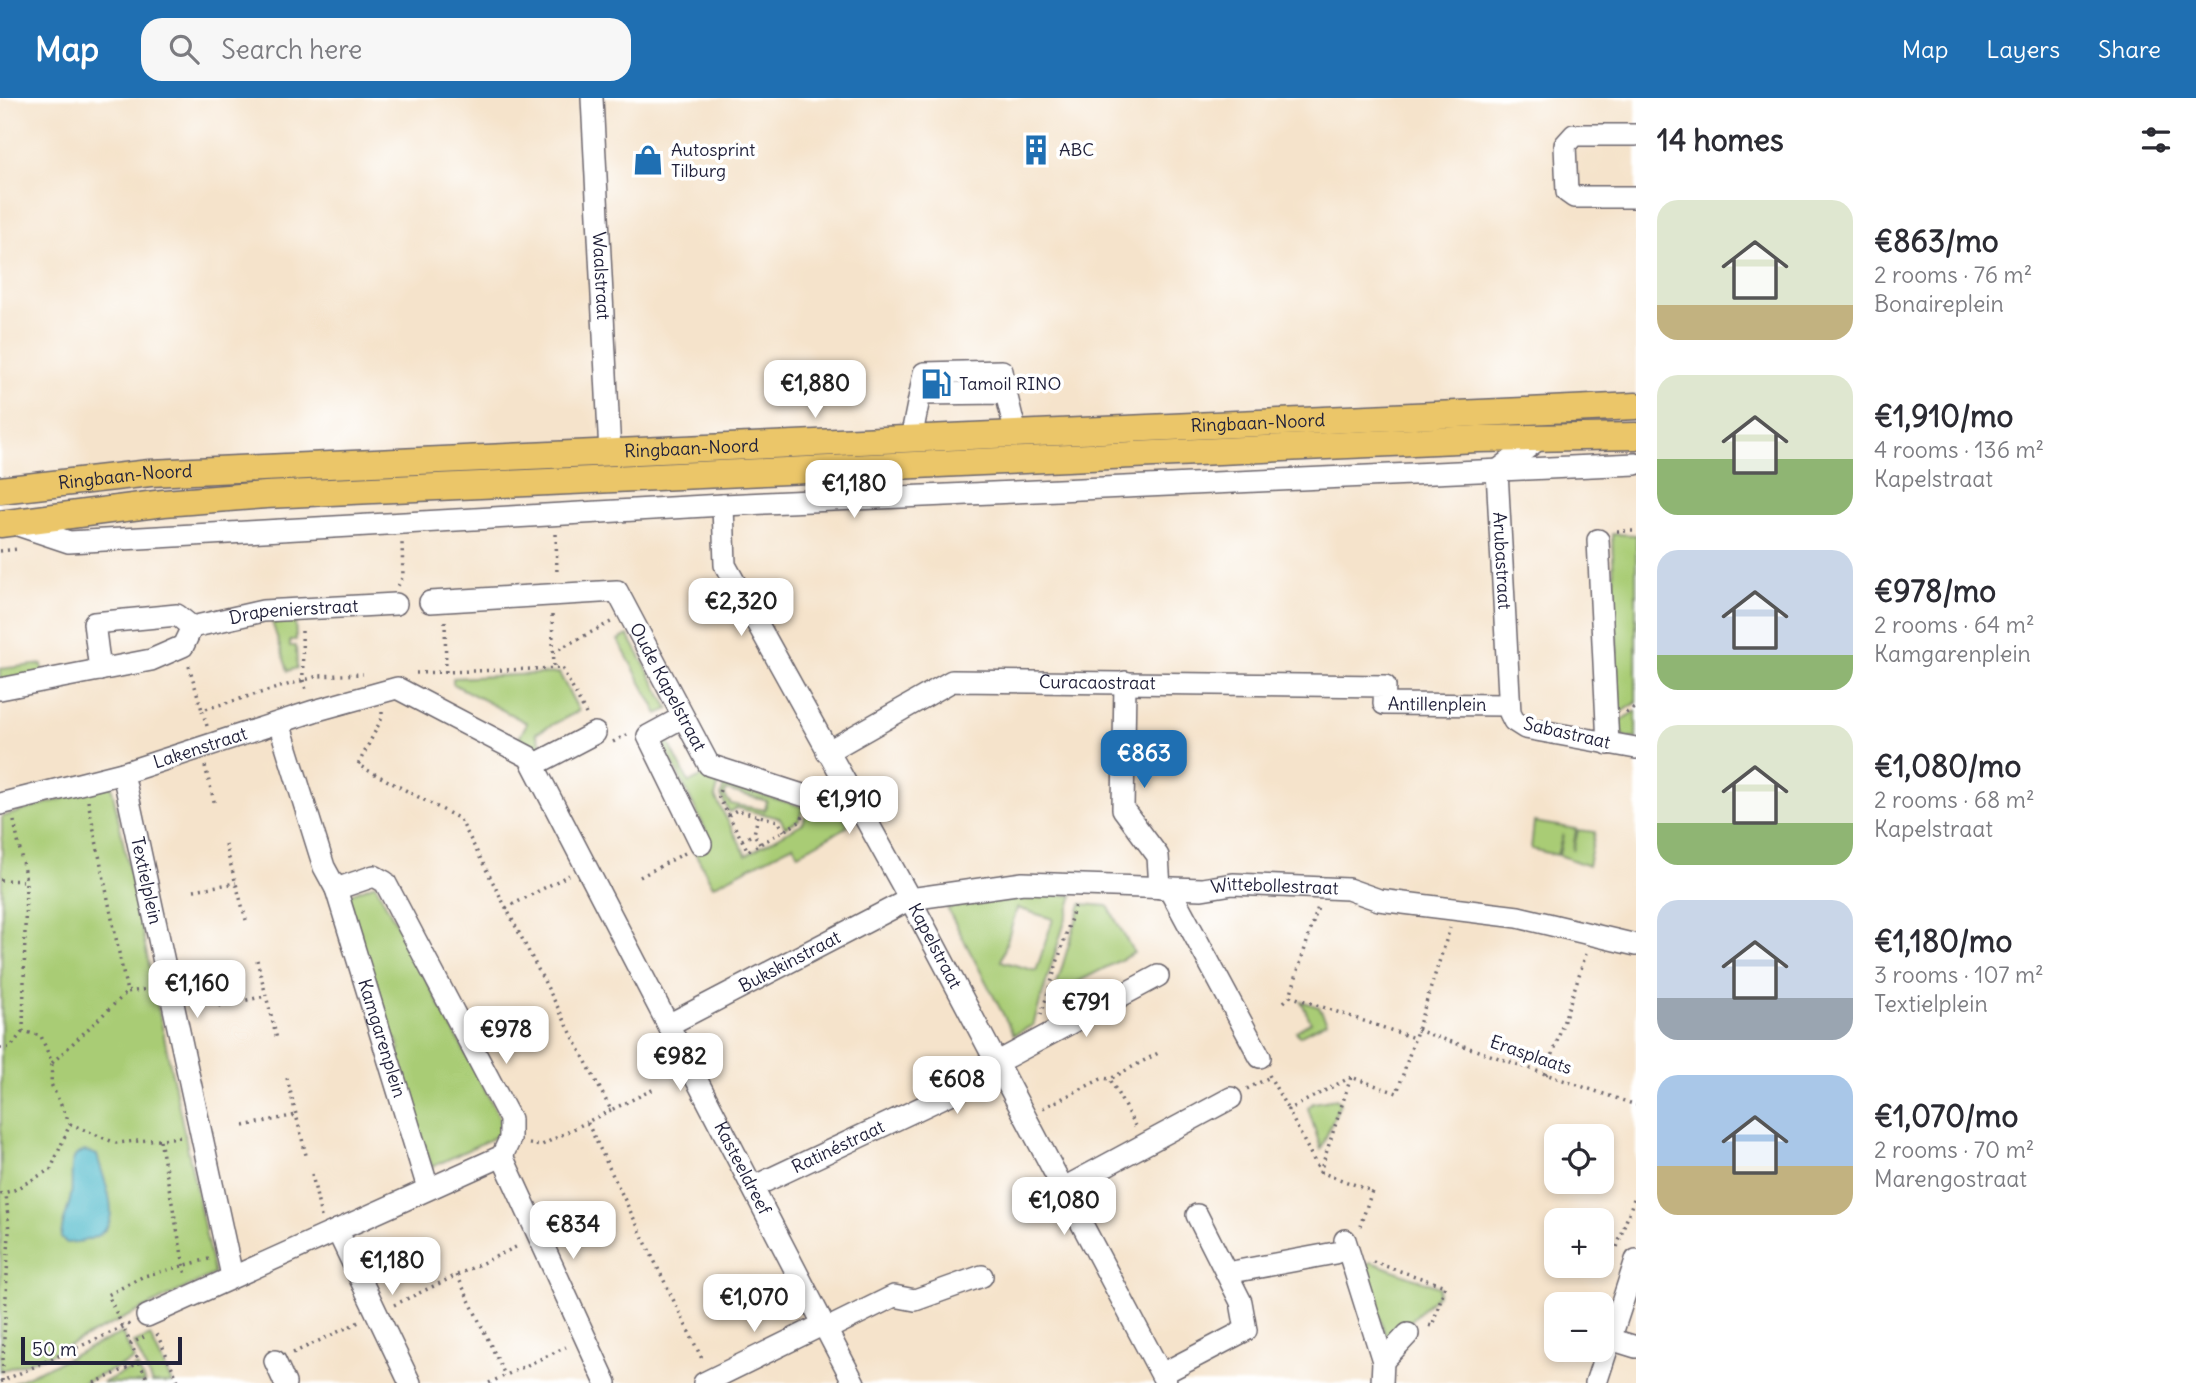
<!DOCTYPE html>
<html lang="en">
<head>
<meta charset="utf-8">
<style>
  :root { --surface:#fff; --page:#f7f7f7; --text:#2b2b33; --muted:#7c7c81; --accent:#1f6fb2 }
  body { margin:0; font-family:Delius,sans-serif; background:var(--page); color:var(--text); height:100vh; display:flex; flex-direction:column; font-size:26px; white-space:nowrap }
  * { box-sizing:border-box; margin:0 }
  p { font-size:23px; color:var(--muted) }
  .icon { flex:none; width:38px; height:38px; fill:none; stroke:currentColor; stroke-width:2; stroke-linecap:round; stroke-linejoin:round }
  .map { position:relative; flex:1; overflow:hidden }
  .details { display:flex; flex-direction:column; background:var(--surface); width:560px }
  .details>* { flex:none }
  .controls { position:absolute; left:1544px; top:1026px; display:grid; gap:14px }
  .controls a { display:grid; place-items:center; width:70px; height:70px; border-radius:14px; background:var(--surface); box-shadow:0 4px 10px #0003; font-size:35px }
  .scale { position:absolute; left:21px; bottom:18px; width:161px; box-sizing:border-box; padding-left:7px; border:4px solid #22223b; border-top:0; font-size:19px; line-height:24px; white-space:nowrap; color:#22223b; -webkit-text-stroke:5px #fff; paint-order:stroke }
  .price { position:absolute; translate:-50% -60px; padding:0 16px; border-radius:14px; background:#fff; color:#222; font-size:23px; line-height:46px; filter:drop-shadow(0 2px 4px #0008) }
  .price::after { content:''; position:absolute; left:50%; top:42px; width:21px; height:16px; margin-left:-10px; background:inherit; clip-path:polygon(0 0,100% 0,50% 100%) }
  .price.on { background:var(--accent); color:#fff }
  ul { padding:0; list-style:none }
  li { display:flex; align-items:center; gap:21px; height:175px; padding:0 21px }
  li span { display:grid; place-items:center; flex:none; width:196px; height:140px; border-radius:21px; color:#555 }
  li>.icon { margin-inline-start:auto }
  span .icon { width:84px; height:84px; fill:#fffc; stroke-width:1 }
  li b { font-size:30px }
  h2 { display:flex; justify-content:space-between; align-items:center; height:84px; padding:0 21px; font-size:30px }
  header { display:flex; align-items:center; gap:42px; box-sizing:border-box; height:98px; padding:0 35px; background:var(--accent); color:#fff }
  header strong { font-size:33px }
  nav { display:flex; gap:38px; margin-inline-start:auto; font-size:24px }
  .search { width:490px; height:63px; background:var(--page); display:flex; align-items:center; gap:18px; box-sizing:border-box; padding:0 24px; border-radius:21px; color:var(--muted); font-size:26px }
  main { display:flex; flex:1; min-height:0 }
  .map>svg:first-child { display:block }
  .green { fill:#a9cc75; stroke:#667758; stroke-width:2; fill-rule:evenodd }
  .water { fill:#4fbaca; stroke:#386e82; stroke-width:2 }
  .lines { fill:none; stroke-linecap:round; stroke-linejoin:round }
  .minor-casing { stroke:#6c666d; stroke-width:24 }
  .major-casing { stroke:#6c666d; stroke-width:29 }
  .path { stroke:#6c666d; stroke-width:3.5; stroke-dasharray:2 5; stroke-linecap:butt }
  .minor { stroke:#fff; stroke-width:21 }
  .major { stroke:#ebc669; stroke-width:26 }
  .labels { text-anchor:middle; stroke-width:7; stroke-linejoin:round; paint-order:stroke }
  .poi-label { font-size:18px; fill:#22223b; stroke:#fff; text-anchor:start }
  .street-label { font-size:18px; fill:#22223b; stroke:#fff }
</style>
</head>
<body>
<header>
<strong>Map</strong>
<div class="search"><svg class="icon" aria-label="search" viewBox="0 0 24 24"><circle cx="10" cy="10" r="6"/><path d="M15 15l6 6"/></svg>Search here</div>
<nav><a>Map</a><a>Layers</a><a>Share</a></nav>
</header>
<main>
<div class="map">
<svg width="1636" height="1285" viewBox="0 0 1636 1285">
  <rect width="100%" height="100%" fill="#fff"/>
  <filter id="ink" filterUnits="userSpaceOnUse"><feTurbulence type="fractalNoise" baseFrequency=".0143" numOctaves="2"/><feDisplacementMap in="SourceGraphic" scale="14" xChannelSelector="R" yChannelSelector="G"/><feConvolveMatrix kernelMatrix="1 2 1 2 8 2 1 2 1" color-interpolation-filters="sRGB"/></filter>
  <filter id="wash" filterUnits="userSpaceOnUse"><feTurbulence type="fractalNoise" baseFrequency=".00686" numOctaves="4" result="noise"/><feDisplacementMap in="SourceGraphic" scale="28" xChannelSelector="R" yChannelSelector="G"/><feGaussianBlur stdDeviation="1.57" result="paint"/><feColorMatrix in="noise" values="0 0 0 0 0 0 0 0 0 0 0 0 0 0 0 0 0 1.4 0 .05"/><feComposite in="paint" operator="in"/></filter>
  <g filter="url(#wash)">
    <rect width="100%" height="100%" fill="#f5e3cb"/>
    <!-- green -->
    <g class="green">
      <polygon points="1612,436 1636,437 1636,605 1613,619 1610,557 1617,554"/>
      <polygon points="295,517 296,542 290,542 290,548 296,548 297,570 288,573 272,524"/>
      <polygon points="628,537 669,611 658,616 618,542"/>
      <polygon points="42,566 43,577 0,583 0,571"/>
      <polygon points="559,575 579,613 536,635 543,650 534,654 518,642 527,625 453,586 453,580"/>
      <polygon points="1636,613 1636,641 1625,639 1614,626"/>
      <polygon points="677,630 681,635 668,643 689,685 709,675 716,678 715,683 719,684 715,699 746,757 803,725 808,710 824,715 838,707 848,728 798,756 793,747 713,788 694,753 711,743 663,645"/>
      <polygon points="111,686 214,1176 49,1257 0,1273 2,719"/>
      <path d="M724,686L803,709L799,722L785,729L780,720L737,710L729,714L721,698ZM726,692L767,703L765,712L731,706L725,698Z"/>
      <polygon points="1534,724 1576,731 1573,753 1578,732 1595,734 1588,768 1559,757 1563,736 1557,757 1531,751"/>
      <polygon points="375,786 499,1018 501,1036 432,1069 393,956 400,952 396,941 389,943 348,797"/>
      <path d="M1037,797H1073L1033,927L1014,937L947,810ZM1017,810L1053,821L1036,873L1001,863Z"/>
      <polygon points="1081,806 1108,808 1134,855 1054,896"/>
      <polygon points="1301,903 1319,909 1327,924 1299,938 1296,933 1311,924"/>
      <polygon points="1336,1001 1340,1005 1321,1051 1308,1010 1313,1005"/>
      <polygon points="1371,1164 1439,1189 1438,1196 1388,1245 1363,1169"/>
      <polygon points="122,1235 134,1262 83,1285 13,1285"/>
      <polygon points="150,1238 172,1285 152,1285 134,1245"/>
      <polygon points="137,1268 145,1285 102,1285"/>
    </g>
    <!-- water -->
    <path class="water" d="M85,1053L97,1057C109,1100 132,1141 67,1145L61,1140C61,1125 69,1112 71,1097C73,1086 70,1073 73,1063C75,1056 80,1054 85,1053Z"/>
  </g>
  <g filter="url(#ink)">
    <g class="lines">
      <!-- minor casing -->
      <g class="minor-casing">
        <g id="minor">
          <path id="s1" d="M592,0L610,355"/>
          <polyline points="1636,37 1574,37 1565,47 1567,94 1574,99 1636,99"/>
          <polyline points="920,296 924,275 1002,273 1006,295"/>
          <path id="s2" d="M1540,340L1497,373L1510,615L1514,623L1525,630L1636,650"/>
          <polyline points="911,341 920,296 1006,295 1016,336"/>
          <path id="s3" d="M723,407L725,467L910,801L1166,1285"/>
          <polyline points="12,425 69,444 723,407 1636,366"/>
          <polyline points="1598,442 1608,646"/>
          <path id="s4" d="M430,504L617,493L709,667L824,704L847,693"/>
          <polyline points="100,572 94,525 177,517 192,529"/>
          <polyline points="1125,584 1123,711 1158,758 1160,790"/>
          <path id="s5" d="M0,591L151,562L183,548L192,529L263,513L396,506"/>
          <polyline points="683,619 648,638 701,746"/>
          <path id="s6" d="M279,625L324,769L336,791L428,1090"/>
          <path id="s7" d="M827,654L952,583L1385,588L1384,606L1508,607"/>
          <polyline points="534,667 595,635"/>
          <path id="s8" d="M123,675L232,1178"/>
          <path id="s9" d="M0,706L123,675L314,613L397,590L529,659L854,1285"/>
          <polyline points="1169,790 1260,959"/>
          <path id="s10" d="M670,926L910,801L1023,785L1202,791L1233,786L1348,791L1379,802L1518,819L1636,847"/>
          <polyline points="994,966 1158,878"/>
          <polyline points="502,1058 606,1285"/>
          <path id="s11" d="M753,1089L999,973"/>
          <polyline points="1062,1091 1231,1000"/>
          <polyline points="337,1132 410,1285"/>
          <polyline points="1345,1142 1383,1263 1382,1285"/>
          <polyline points="1227,1175 1335,1155"/>
          <polyline points="147,1218 502,1058 510,1041 510,1021 385,784 374,778 336,791"/>
          <polyline points="827,1231 894,1198 915,1202 982,1178"/>
          <polyline points="1610,1241 1636,1249"/>
          <polyline points="275,1263 285,1285"/>
          <polyline points="1383,1263 1408,1236"/>
          <polyline points="1162,1276 1246,1232 1241,1204 1197,1117"/>
          <polyline points="704,1285 824,1226"/>
          <polyline points="1596,1285 1636,1162"/>
        </g>
      </g>
      <!-- major casing -->
      <g class="major-casing">
        <g id="major">
          <path id="s12" d="M0,392L150,375L1636,308"/>
          <polyline points="0,426 164,405 266,397 1478,341 1636,338"/>
        </g>
      </g>
      <!-- path -->
      <g class="path">
        <polyline points="1617,433 1636,433"/>
        <polyline points="556,436 557,477"/>
        <polyline points="0,453 19,451"/>
        <polyline points="398,488 403,478 402,444"/>
        <polyline points="552,517 554,570"/>
        <polyline points="445,523 446,574"/>
        <polyline points="302,533 303,582 307,595"/>
        <polyline points="553,554 611,524"/>
        <polyline points="189,568 202,612"/>
        <polyline points="416,575 562,570 586,616"/>
        <polyline points="382,614 382,620 358,667 460,721 611,1012 654,991"/>
        <polyline points="1626,615 1636,609"/>
        <polyline points="207,628 202,612 318,578 363,576"/>
        <polyline points="613,644 628,636"/>
        <polyline points="205,668 215,707"/>
        <polyline points="720,692 718,698 748,753 801,723 803,717"/>
        <polyline points="88,703 127,894 149,891"/>
        <polyline points="728,717 737,712 778,723 784,733"/>
        <polyline points="758,718 754,736 760,746"/>
        <polyline points="14,723 26,783"/>
        <polyline points="742,742 754,736"/>
        <polyline points="225,746 246,822"/>
        <polyline points="640,779 685,755"/>
        <polyline points="0,782 26,783 23,933 41,938 52,965 127,894"/>
        <polyline points="194,792 236,785"/>
        <polyline points="506,810 569,777"/>
        <polyline points="257,862 277,941"/>
        <polyline points="1290,898 1414,940"/>
        <polyline points="1284,904 1290,898 1318,809"/>
        <polyline points="219,908 266,898"/>
        <polyline points="1041,917 1075,807"/>
        <polyline points="1417,932 1636,1007"/>
        <polyline points="0,950 10,950 23,933"/>
        <polyline points="1269,977 1288,1012"/>
        <polyline points="1546,977 1586,856"/>
        <polyline points="1351,979 1288,1012 1320,1074 1351,979 1397,995 1450,830"/>
        <polyline points="287,980 306,1057"/>
        <polyline points="1247,991 1268,980"/>
        <polyline points="1043,1010 1103,980 1110,981"/>
        <polyline points="611,1012 587,1024 703,1263"/>
        <polyline points="70,1026 116,1045 182,1039"/>
        <polyline points="244,1028 296,1017"/>
        <polyline points="1135,1028 1110,981 1160,954"/>
        <polyline points="160,1042 186,1178"/>
        <polyline points="529,1046 540,1048 587,1024"/>
        <polyline points="1320,1074 1372,1093 1360,1128"/>
        <polyline points="312,1076 321,1119"/>
        <polyline points="0,1096 14,1092 51,1071 70,1026 51,986 52,965"/>
        <polyline points="1617,1149 1636,1095"/>
        <polyline points="1373,1164 1445,1188 1432,1228 1428,1227"/>
        <polyline points="457,1177 505,1277"/>
        <polyline points="394,1207 520,1147"/>
        <polyline points="157,1236 179,1285"/>
        <polyline points="130,1246 144,1239"/>
        <polyline points="293,1255 359,1224"/>
        <polyline points="2,1283 9,1134 6,1095"/>
        <polyline points="0,1284 130,1226"/>
        <polyline points="94,1285 139,1265"/>
        <polyline points="149,1285 108,1197 144,1178 209,1161"/>
        <polyline points="489,1285 566,1249"/>
      </g>
      <!-- minor -->
      <use href="#minor" class="minor"/>
      <!-- major -->
      <use href="#major" class="major"/>
    </g>
  </g>
  <!-- icons -->
  <defs>
    <g id="building-bare" transform="scale(2.415)"><path d="M-4-6H4V6H1V3H-1V6H-4ZM-2.5-4.3h1.7v1.8h-1.7ZM.8-4.3h1.7v1.8H.8ZM-2.5-1h1.7V.8h-1.7ZM.8-1h1.7V.8H.8Z" fill="#1f6fb2" stroke="#fff" stroke-width="2.5" paint-order="stroke"/></g>
    <g id="shop-bare" transform="scale(2.415)"><path d="M-5-2.5h2.3a2.7 3.5 0 0 1 5.4 0H5L5.5 6h-11ZM-1.5-2.5h3a1.5 2.3 0 0 0-3 0Z" fill="#1f6fb2" stroke="#fff" stroke-width="2.5" paint-order="stroke"/></g>
    <g id="fuel-bare" transform="scale(2.415)"><path d="M-5.5-6h7V0h2V4h1.3V-2.5L3-4.5l.8-.8L6-3V5H2.5V1h-1V6h-7ZM-4.2-4.7v3.2H.2V-4.7Z" fill="#1f6fb2" stroke="#fff" stroke-width="2.5" paint-order="stroke"/></g>
  </defs>
  <g fill-rule="evenodd">
    <use href="#building-bare" x="1036" y="52"/>
    <use href="#shop-bare" x="648" y="62"/>
    <use href="#fuel-bare" x="936" y="286"/>
  </g>
  <g class="labels">
    <!-- poi labels -->
    <g class="poi-label">
      <text x="671" y="58">Autosprint<tspan x="671" dy="21">Tilburg</tspan></text>
      <text x="1059" y="58">ABC</text>
      <text x="959" y="292">Tamoil RINO</text>
    </g>
    <!-- street labels -->
    <g class="street-label">
      <text dy="6" stroke="none"><textPath href="#s1" startOffset="178">Waalstraat</textPath></text>
      <text dy="6" stroke="none"><textPath href="#s12" startOffset="1260">Ringbaan-Noord</textPath></text>
      <text dy="6" stroke="none"><textPath href="#s12" startOffset="693">Ringbaan-Noord</textPath></text>
      <text dy="6" stroke="none"><textPath href="#s12" startOffset="126">Ringbaan-Noord</textPath></text>
      <text dy="6" stroke="none"><textPath href="#s2" startOffset="144">Arubastraat</textPath></text>
      <text dy="6" stroke="none"><textPath href="#s5" startOffset="313">Drapenierstraat</textPath></text>
      <text dy="6" stroke="none"><textPath href="#s7" startOffset="289">Curacaostraat</textPath></text>
      <text dy="6" stroke="none"><textPath href="#s4" startOffset="296">Oude Kapelstraat</textPath></text>
      <text dy="6" stroke="none"><textPath href="#s7" startOffset="648">Antillenplein</textPath></text>
      <text transform="translate(1567 635) rotate(13)" y="6">Sabastraat</text>
      <text dy="6" stroke="none"><textPath href="#s9" startOffset="208">Lakenstraat</textPath></text>
      <text dy="6" stroke="none"><textPath href="#s8" startOffset="110">Textielplein</textPath></text>
      <text dy="6" stroke="none"><textPath href="#s10" startOffset="637">Wittebollestraat</textPath></text>
      <text dy="6" stroke="none"><textPath href="#s3" startOffset="495">Kapelstraat</textPath></text>
      <text dy="6" stroke="none"><textPath href="#s10" startOffset="135">Bukskinstraat</textPath></text>
      <text dy="6" stroke="none"><textPath href="#s6" startOffset="332">Kamgarenplein</textPath></text>
      <text transform="translate(1531 957) rotate(19)" y="6">Erasplaats</text>
      <text dy="6" stroke="none"><textPath href="#s11" startOffset="94">Ratinéstraat</textPath></text>
      <text dy="6" stroke="none"><textPath href="#s9" startOffset="1026">Kasteeldreef</textPath></text>
    </g>
  </g>
</svg>
<div class="controls">
<a><svg class="icon" aria-label="locate" viewBox="0 0 24 24"><circle cx="12" cy="12" r="6"/><path d="M12 2v4M12 18v4M2 12h4M18 12h4"/></svg></a>
<a>+</a>
<a>−</a>
</div>
<div class="scale">50 m</div>
<b class="price" style="left:815px;top:322px">€1,880</b>
<b class="price" style="left:854px;top:422px">€1,180</b>
<b class="price" style="left:741px;top:540px">€2,320</b>
<b class="price on" style="left:1144px;top:692px">€863</b>
<b class="price" style="left:849px;top:738px">€1,910</b>
<b class="price" style="left:197px;top:922px">€1,160</b>
<b class="price" style="left:1086px;top:941px">€791</b>
<b class="price" style="left:506px;top:968px">€978</b>
<b class="price" style="left:680px;top:995px">€982</b>
<b class="price" style="left:957px;top:1018px">€608</b>
<b class="price" style="left:1064px;top:1139px">€1,080</b>
<b class="price" style="left:573px;top:1163px">€834</b>
<b class="price" style="left:392px;top:1199px">€1,180</b>
<b class="price" style="left:754px;top:1236px">€1,070</b>
</div>
<section class="details">
<h2>14 homes<svg class="icon" aria-label="filters" viewBox="0 0 24 24"><path d="M4 7h16M4 17h16"/><circle cx="9" cy="7" r="2"/><circle cx="15" cy="17" r="2"/></svg></h2>
<ul>
<li><span style="background:linear-gradient(#dfe7d0 75%,#c2b280 0)"><svg class="icon" aria-label="home" viewBox="0 0 24 24"><path d="M3 11l9-7 9 7M6 9v11h12V9"/></svg></span><div><b>€863/mo</b><p>2 rooms · 76 m²</p><p>Bonaireplein</p></div></li>
<li><span style="background:linear-gradient(#dfe7d0 60%,#8fb573 0)"><svg class="icon" aria-label="home" viewBox="0 0 24 24"><path d="M3 11l9-7 9 7M6 9v11h12V9"/></svg></span><div><b>€1,910/mo</b><p>4 rooms · 136 m²</p><p>Kapelstraat</p></div></li>
<li><span style="background:linear-gradient(#c9d6e8 75%,#8fb573 0)"><svg class="icon" aria-label="home" viewBox="0 0 24 24"><path d="M3 11l9-7 9 7M6 9v11h12V9"/></svg></span><div><b>€978/mo</b><p>2 rooms · 64 m²</p><p>Kamgarenplein</p></div></li>
<li><span style="background:linear-gradient(#dfe7d0 70%,#8fb573 0)"><svg class="icon" aria-label="home" viewBox="0 0 24 24"><path d="M3 11l9-7 9 7M6 9v11h12V9"/></svg></span><div><b>€1,080/mo</b><p>2 rooms · 68 m²</p><p>Kapelstraat</p></div></li>
<li><span style="background:linear-gradient(#c9d6e8 70%,#9aa5b1 0)"><svg class="icon" aria-label="home" viewBox="0 0 24 24"><path d="M3 11l9-7 9 7M6 9v11h12V9"/></svg></span><div><b>€1,180/mo</b><p>3 rooms · 107 m²</p><p>Textielplein</p></div></li>
<li><span style="background:linear-gradient(#a9c7e8 65%,#c2b280 0)"><svg class="icon" aria-label="home" viewBox="0 0 24 24"><path d="M3 11l9-7 9 7M6 9v11h12V9"/></svg></span><div><b>€1,070/mo</b><p>2 rooms · 70 m²</p><p>Marengostraat</p></div></li>
</ul>
</section>
</main>
</body>
</html>
